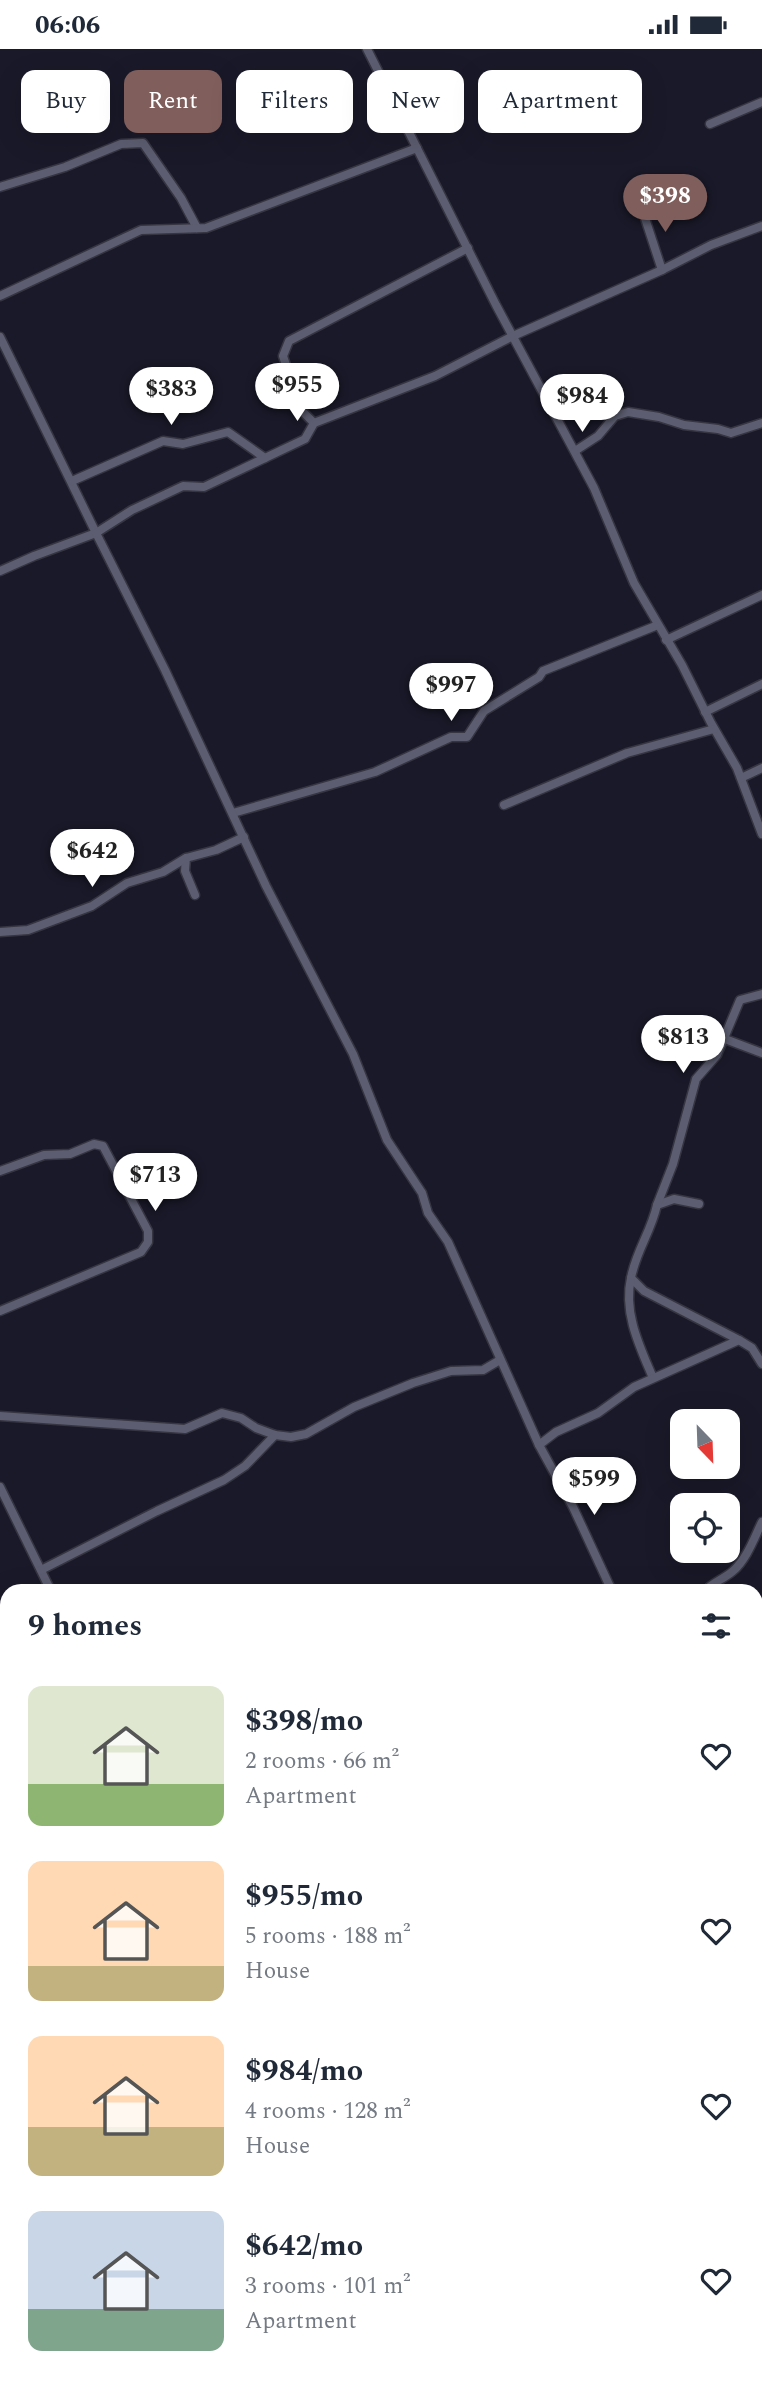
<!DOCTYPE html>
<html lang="en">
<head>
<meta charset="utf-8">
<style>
  :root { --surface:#fff; --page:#f6f6f7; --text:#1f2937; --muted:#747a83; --accent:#7f5e5c }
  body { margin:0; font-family:Spectral,serif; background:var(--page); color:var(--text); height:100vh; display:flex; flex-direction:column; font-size:26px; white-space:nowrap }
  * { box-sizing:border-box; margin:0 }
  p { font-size:23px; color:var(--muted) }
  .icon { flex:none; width:38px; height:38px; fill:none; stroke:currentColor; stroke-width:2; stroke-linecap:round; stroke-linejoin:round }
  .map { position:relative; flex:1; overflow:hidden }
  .side { position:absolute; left:0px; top:1535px; width:763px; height:800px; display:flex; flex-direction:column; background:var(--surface); border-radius:21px 21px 0 0; box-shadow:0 7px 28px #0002 }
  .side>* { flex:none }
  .top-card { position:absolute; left:21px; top:21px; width:721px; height:63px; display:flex; gap:14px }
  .needle { width:46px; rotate:157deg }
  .fabs { position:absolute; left:670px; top:1360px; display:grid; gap:14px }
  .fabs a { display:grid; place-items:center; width:70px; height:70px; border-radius:14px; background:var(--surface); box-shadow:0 7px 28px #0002; font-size:35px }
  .price { position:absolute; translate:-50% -60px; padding:0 16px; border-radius:24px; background:#fff; color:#222; font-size:23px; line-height:46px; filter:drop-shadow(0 2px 4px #0008) }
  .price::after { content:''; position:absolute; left:50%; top:42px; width:21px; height:16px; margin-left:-10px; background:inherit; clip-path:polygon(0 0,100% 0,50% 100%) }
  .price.on { background:var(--accent); color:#fff }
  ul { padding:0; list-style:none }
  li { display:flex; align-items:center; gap:21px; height:175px; padding:0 28px }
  li span { display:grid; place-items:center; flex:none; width:196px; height:140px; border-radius:14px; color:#555 }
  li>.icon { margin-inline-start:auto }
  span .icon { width:84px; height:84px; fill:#fffc; stroke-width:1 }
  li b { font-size:30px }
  h2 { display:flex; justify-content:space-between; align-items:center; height:84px; padding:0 28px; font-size:30px }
  .tag { padding:0 24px; border-radius:14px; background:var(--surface); box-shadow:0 7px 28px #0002; font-size:24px; line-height:63px }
  .tag.on { background:var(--accent); color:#fff }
  .status { display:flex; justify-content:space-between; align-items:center; height:49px; padding:0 35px; background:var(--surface); direction:ltr }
  .status svg { height:19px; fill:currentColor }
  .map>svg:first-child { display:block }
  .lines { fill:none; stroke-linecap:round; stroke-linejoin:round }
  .street-casing { stroke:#363542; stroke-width:11 }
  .street { stroke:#5c5d70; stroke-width:8 }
</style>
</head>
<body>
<div class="status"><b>06:06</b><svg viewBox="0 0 49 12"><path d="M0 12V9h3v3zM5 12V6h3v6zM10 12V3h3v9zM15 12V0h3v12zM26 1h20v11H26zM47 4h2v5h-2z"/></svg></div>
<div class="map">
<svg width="762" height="2334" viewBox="0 0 762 2334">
  <rect width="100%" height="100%" fill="#191929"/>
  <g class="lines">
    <!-- street casing -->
    <g class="street-casing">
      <g id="street">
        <polyline points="367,0 496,256 594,439 634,534 682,616 711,674 737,719 762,785"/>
        <polyline points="710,75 762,53"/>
        <polyline points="0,138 65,118 121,95 143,94 181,149 197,179"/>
        <polyline points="641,157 662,221"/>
        <polyline points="0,247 141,181 206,179 417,99"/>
        <polyline points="0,288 96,484 34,507 0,522"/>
        <polyline points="314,374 301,361 283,307 289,292 468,199"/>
        <polyline points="575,402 598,387 615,367 628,363 659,368 684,376 718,380 731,384 762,374"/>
        <polyline points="72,432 163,392 183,395 228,383 265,409"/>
        <polyline points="666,591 762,546"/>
        <polyline points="705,663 762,635"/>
        <polyline points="741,729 762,719"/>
        <polyline points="504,756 627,704 714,680"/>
        <polyline points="233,764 375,723 451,688 467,688 484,662 539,628 543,622 658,576"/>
        <polyline points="195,846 185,822 186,809 216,801 244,788"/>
        <polyline points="0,883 28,881 92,857 127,834 163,823 186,809"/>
        <polyline points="725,990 762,1004"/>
        <polyline points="0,1122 44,1106 70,1105 94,1095 103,1097 148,1182 148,1193 141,1203 0,1262"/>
        <path d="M699,1155L674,1150L657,1156C651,1183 636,1202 631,1229L644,1242L739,1291"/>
        <polyline points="657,1156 673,1115 696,1030 717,1006 740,951 762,945"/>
        <path d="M631,1229C623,1264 640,1298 653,1329"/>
        <polyline points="0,1367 185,1380 222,1364 241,1369 256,1379 275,1386 291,1388 306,1385 354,1358 413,1334 451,1322 483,1321 500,1311"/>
        <polyline points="539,1396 556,1383 598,1364 634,1338 739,1291 752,1299 762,1315"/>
        <polyline points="0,1438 51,1542"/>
        <polyline points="41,1521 157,1462 224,1431 245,1417 275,1386"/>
        <polyline points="612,1542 573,1458 539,1396 448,1193 428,1164 422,1144 387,1091 353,1005 266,837 165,621 96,484 132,461 183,437 204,438 305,390 314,374 435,327 513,287 662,221 711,196 762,177"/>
        <path d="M705,1542C713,1533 724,1530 733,1522C747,1510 754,1489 762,1473"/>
        <polyline points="756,1713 762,1710"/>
        <polyline points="0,1745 7,1742"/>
        <polyline points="756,1815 762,1828"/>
        <polyline points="0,1938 7,1935"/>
        <polyline points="0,2031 7,2043"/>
        <polyline points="0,2071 7,2068"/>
        <polyline points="756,2156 762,2154"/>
        <polyline points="446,2328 448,2334"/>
        <polyline points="626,2328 633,2330 635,2334"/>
      </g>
    </g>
    <!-- street -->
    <use href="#street" class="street"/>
  </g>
</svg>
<div class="fabs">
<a><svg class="needle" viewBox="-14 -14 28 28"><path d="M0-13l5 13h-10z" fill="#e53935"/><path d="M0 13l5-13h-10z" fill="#747a83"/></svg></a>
<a><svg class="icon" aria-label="locate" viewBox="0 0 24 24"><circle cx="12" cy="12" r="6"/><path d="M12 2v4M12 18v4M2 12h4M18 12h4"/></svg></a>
</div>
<b class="price on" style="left:665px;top:185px">$398</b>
<b class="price" style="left:297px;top:374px">$955</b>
<b class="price" style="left:171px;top:378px">$383</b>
<b class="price" style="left:582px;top:385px">$984</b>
<b class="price" style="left:451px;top:674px">$997</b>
<b class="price" style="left:92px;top:840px">$642</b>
<b class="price" style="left:683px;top:1026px">$813</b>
<b class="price" style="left:155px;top:1164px">$713</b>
<b class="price" style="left:594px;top:1468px">$599</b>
<div class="top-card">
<a class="tag">Buy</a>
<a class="tag on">Rent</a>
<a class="tag">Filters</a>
<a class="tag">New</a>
<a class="tag">Apartment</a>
</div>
<section class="side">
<h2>9 homes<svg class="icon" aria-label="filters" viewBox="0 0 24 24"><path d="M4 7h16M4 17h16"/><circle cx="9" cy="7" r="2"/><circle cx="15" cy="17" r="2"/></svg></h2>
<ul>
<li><span style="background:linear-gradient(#dfe7d0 70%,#8fb573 0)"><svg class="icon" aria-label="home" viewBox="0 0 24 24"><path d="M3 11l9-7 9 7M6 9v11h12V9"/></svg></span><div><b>$398/mo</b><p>2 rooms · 66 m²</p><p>Apartment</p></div><svg class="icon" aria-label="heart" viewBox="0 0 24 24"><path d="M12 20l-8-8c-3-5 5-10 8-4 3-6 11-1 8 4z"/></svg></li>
<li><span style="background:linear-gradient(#ffd9b3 75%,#c2b280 0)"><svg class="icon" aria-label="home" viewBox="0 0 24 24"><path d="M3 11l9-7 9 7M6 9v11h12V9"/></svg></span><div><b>$955/mo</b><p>5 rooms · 188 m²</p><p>House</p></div><svg class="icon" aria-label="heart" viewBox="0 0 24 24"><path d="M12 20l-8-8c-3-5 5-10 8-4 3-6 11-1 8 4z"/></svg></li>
<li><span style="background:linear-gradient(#ffd9b3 65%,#c2b280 0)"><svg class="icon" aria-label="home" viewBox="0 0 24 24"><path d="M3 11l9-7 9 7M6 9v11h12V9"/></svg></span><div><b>$984/mo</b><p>4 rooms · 128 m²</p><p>House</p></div><svg class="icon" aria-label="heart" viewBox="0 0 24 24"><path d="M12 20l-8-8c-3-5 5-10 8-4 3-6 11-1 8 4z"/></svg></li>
<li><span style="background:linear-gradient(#c9d6e8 70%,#7fa58c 0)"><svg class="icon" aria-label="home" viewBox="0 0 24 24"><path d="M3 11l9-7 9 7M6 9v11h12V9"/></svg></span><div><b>$642/mo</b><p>3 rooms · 101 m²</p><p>Apartment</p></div><svg class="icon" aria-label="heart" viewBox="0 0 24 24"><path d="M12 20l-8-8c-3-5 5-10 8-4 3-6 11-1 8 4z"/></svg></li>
</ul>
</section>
</div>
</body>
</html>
